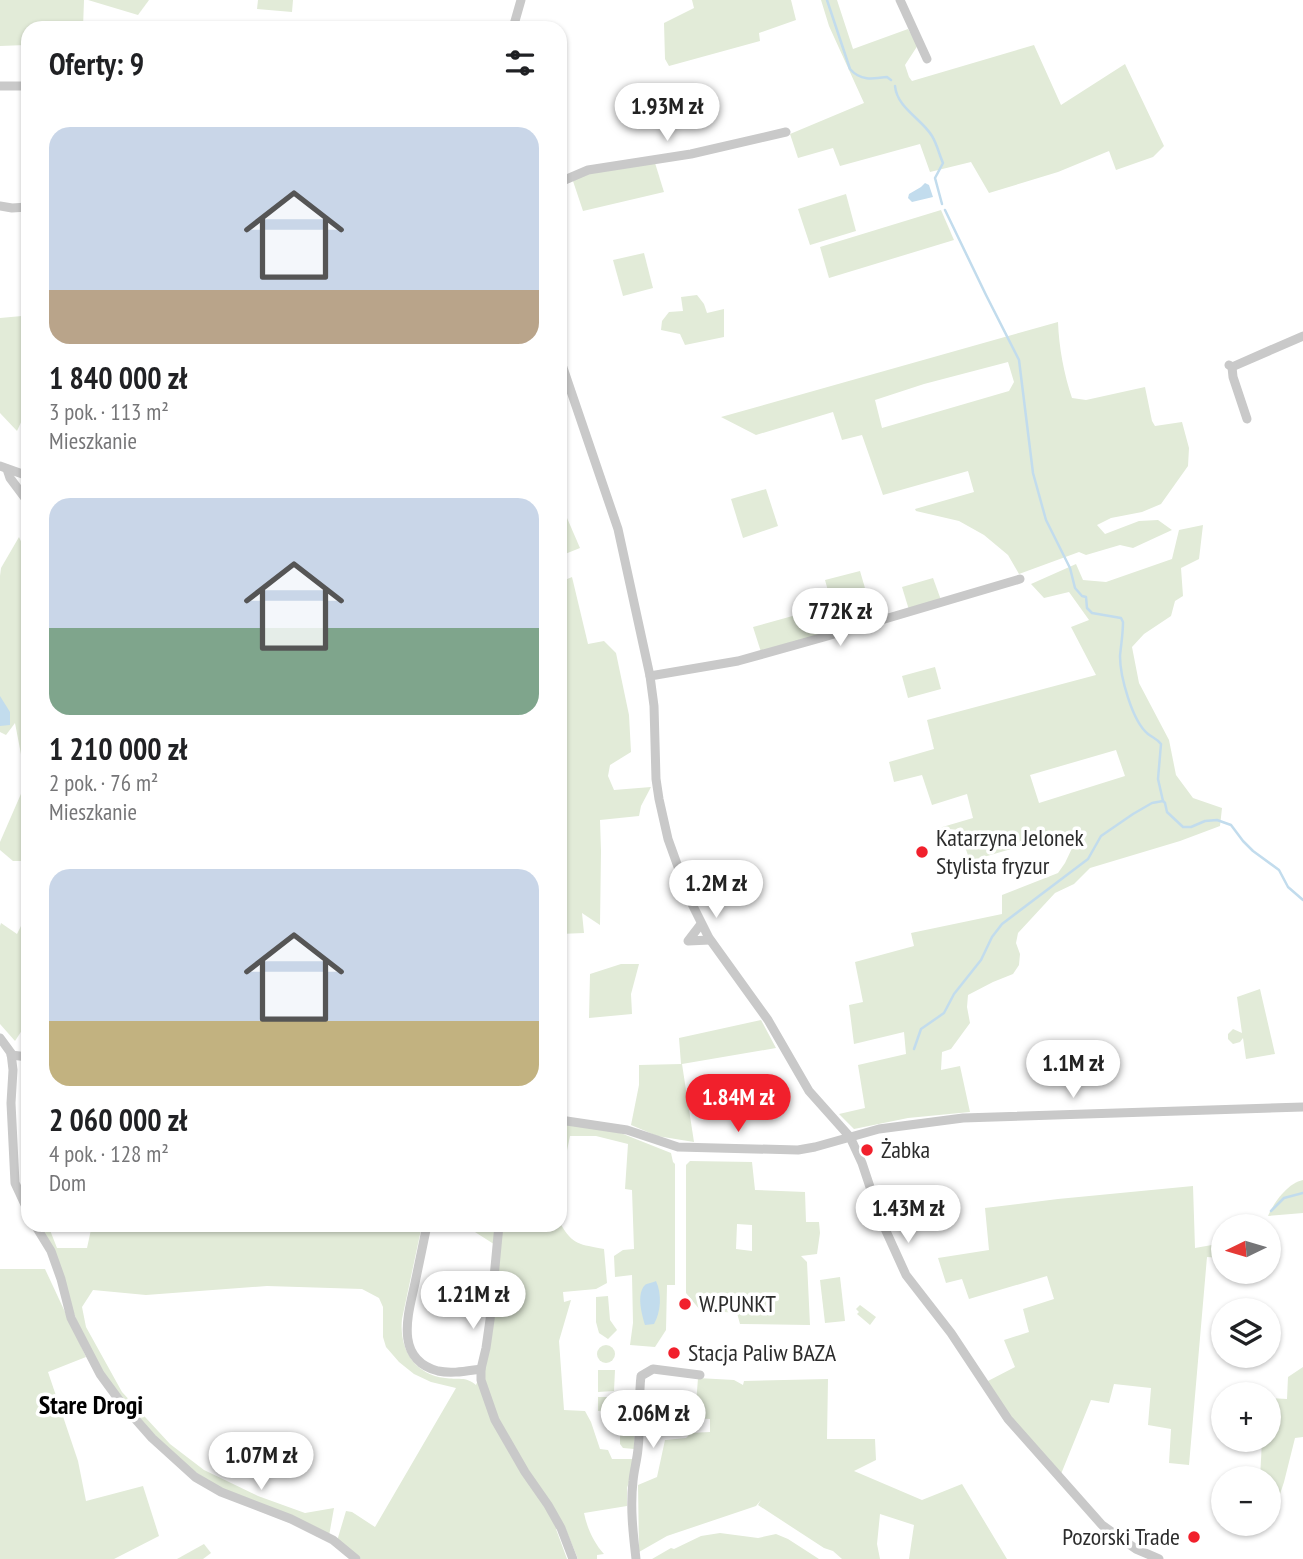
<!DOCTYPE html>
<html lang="pl">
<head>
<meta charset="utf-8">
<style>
  :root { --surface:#fff; --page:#f6f6f6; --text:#202124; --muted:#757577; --accent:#f1202c }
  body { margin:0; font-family:"PT Sans Narrow",sans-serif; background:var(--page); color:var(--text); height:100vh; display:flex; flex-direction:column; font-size:26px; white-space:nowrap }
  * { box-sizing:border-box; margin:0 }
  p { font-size:23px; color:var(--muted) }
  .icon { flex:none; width:38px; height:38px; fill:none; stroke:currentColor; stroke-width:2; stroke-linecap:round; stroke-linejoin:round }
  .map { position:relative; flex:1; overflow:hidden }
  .panel { position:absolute; left:21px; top:21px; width:546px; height:1211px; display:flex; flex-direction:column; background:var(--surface); border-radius:21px; box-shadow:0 2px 5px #0004 }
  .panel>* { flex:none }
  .needle { width:46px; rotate:265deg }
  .controls { position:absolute; left:1211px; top:1214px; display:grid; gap:14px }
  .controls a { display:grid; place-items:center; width:70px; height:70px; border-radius:50%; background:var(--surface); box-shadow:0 2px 5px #0004; font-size:35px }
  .price { position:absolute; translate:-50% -60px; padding:0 16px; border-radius:24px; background:#fff; color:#222; font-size:23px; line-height:46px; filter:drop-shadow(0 2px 4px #0008) }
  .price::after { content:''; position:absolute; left:50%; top:42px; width:21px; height:16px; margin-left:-10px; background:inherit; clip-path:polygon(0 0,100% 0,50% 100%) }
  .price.on { background:var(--accent); color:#fff }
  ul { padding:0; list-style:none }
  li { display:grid; align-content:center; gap:14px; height:371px; padding:0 28px }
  li span { display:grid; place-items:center; height:217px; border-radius:21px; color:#555 }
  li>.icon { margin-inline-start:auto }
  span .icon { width:126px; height:126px; fill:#fffc; stroke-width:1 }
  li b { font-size:30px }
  h2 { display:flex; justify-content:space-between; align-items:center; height:84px; padding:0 28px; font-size:30px }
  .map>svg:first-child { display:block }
  .green { fill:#e2ebd8; fill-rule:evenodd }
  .water { fill:#c2dced }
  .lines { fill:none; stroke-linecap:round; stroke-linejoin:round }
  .stream { stroke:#c2dced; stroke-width:2.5 }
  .minor { stroke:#c9c9c9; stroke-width:9 }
  .poi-dot { fill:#f1202c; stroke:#fff; stroke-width:2.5 }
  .labels { text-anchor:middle; stroke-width:7; stroke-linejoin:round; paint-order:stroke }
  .poi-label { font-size:24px; fill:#2c2c2c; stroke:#fff; text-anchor:start }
  .neighbourhood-label { font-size:26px; font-weight:bold; fill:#000; stroke:#fff }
</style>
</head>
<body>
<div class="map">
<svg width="1303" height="1559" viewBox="0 0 1303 1559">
  <rect width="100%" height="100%" fill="#fff"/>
  <!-- green -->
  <g class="green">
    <polygon points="0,0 84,0 83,28 28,28 28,52 26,52 26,45 0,46"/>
    <polygon points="88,0 149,0 138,15"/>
    <polygon points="258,0 293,0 292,12 257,9"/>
    <polygon points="692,0 791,0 796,20 759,33 760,41 669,66 665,59 664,23 694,8"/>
    <polygon points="821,0 837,0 853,49 908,29 918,45 905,65 909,77 912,81 1034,45 1061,105 1125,64 1164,146 1153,157 1116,170 1109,151 1058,172 989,193 971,162 930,172 920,144 840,166 833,148 798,158 790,134 864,103 829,26"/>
    <polygon points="655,163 664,192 583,211 573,181 587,174"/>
    <polygon points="846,194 856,231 810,245 798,209"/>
    <polygon points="941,210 954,240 829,278 820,247"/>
    <polygon points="644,253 653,288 623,296 613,260"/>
    <polygon points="28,286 28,407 17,431 0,413 0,318 22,316 21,287"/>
    <polygon points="697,295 704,304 707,313 724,309 724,337 685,345 680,334 661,330 662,321 669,312 683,311 681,297"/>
    <path d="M1058,322C1059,348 1064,374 1072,398L1086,400L1145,387L1152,421L1155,426L1182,422L1189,448L1188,466L1161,504L1142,512L1111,518L1097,525L1105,534L1139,521L1158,520L1172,530L1133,548L1120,545L1086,555L1079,552L1019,574L1008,555L984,535L959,521L916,511L915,509L974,492L968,471L883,495L862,435L842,440L833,412L756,435L721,417ZM1008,362L1014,382L1009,391L882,428L875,400L924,384Z"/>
    <polygon points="766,489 778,526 743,538 731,499"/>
    <polygon points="564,511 580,548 560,556 560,512"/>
    <path d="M1203,525L1199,559L1181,568L1183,596L1175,601L1171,616L1144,634L1132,647L1139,683L1169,740L1176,775L1193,798L1222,808L1220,826L1180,841L1090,868L1074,884L1055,893L1018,933L1016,943L1020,954L1019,965L1013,974L993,982L968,995L967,1007L970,1023L951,1049L942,1052L941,1070L960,1066L970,1112L908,1118L854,1129L839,1114L865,1108L858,1065L906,1054L904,1032L854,1044L849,1005L863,1002L855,962L914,946L911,933L1002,914V895L1058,873L1065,863L1075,842L1063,834L970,861L959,830L939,828L973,818L967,794L932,805L922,775L894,782L889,762L934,749L927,720L1096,675L1071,627L1089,620L1069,592L1044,598L1031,584L1076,564L1083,580L1106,582L1172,559L1179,530ZM1116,750L1125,776L1039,803L1030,775Z"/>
    <polygon points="19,537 28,557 28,625 22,631 28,640 28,861 13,861 0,850 0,842 27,780 21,777 24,770 15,723 6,735 0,732 0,576 1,568"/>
    <polygon points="860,571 867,595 833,605 840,629 761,652 753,627 832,605 825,580"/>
    <polygon points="572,577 588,644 604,641 616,653 629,715 631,752 610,765 608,776 614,790 651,787 641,806 639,816 600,820 601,851 600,925 582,913 584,933 560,934 560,582"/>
    <polygon points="933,578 941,600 909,610 902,587"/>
    <polygon points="935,667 941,689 908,698 902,676"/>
    <polygon points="28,912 28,1021 15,1041 0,1024 0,926 1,923 17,934"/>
    <polygon points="621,964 639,964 631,994 632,1014 589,1018 590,974"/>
    <polygon points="1260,989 1275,1054 1246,1059 1243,1038 1240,1042 1233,1044 1228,1039 1228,1034 1233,1029 1242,1033 1237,997"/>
    <polygon points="761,1020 776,1048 682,1064 694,1142 657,1136 631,1125 639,1085 639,1065 681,1064 679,1038"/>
    <polygon points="560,1124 608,1128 671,1153 673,1162 675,1164 675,1285 667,1285 666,1330 655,1347 630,1345 633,1323 632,1275 615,1277 614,1256 623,1250 634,1249 632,1190 625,1189 628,1144 596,1136 570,1136 562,1175 560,1203"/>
    <path d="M690,1161L752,1162L755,1190L805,1192L806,1222H819L820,1233L817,1254L801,1256L807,1262L810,1325L740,1324L737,1313L700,1310L686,1293V1165ZM737,1224L752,1225V1251L736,1249Z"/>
    <path d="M1303,1180V1213L1268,1216C1274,1202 1288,1183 1303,1180Z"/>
    <polygon points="1193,1186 1195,1248 1223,1243 1223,1258 1207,1257 1189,1465 1169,1463 1171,1429 1148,1425 1151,1388 1114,1384 1109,1403 1091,1400 1061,1474 1024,1436 986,1382 1015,1367 1004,1340 1029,1332 1023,1309 1054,1299 1047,1276 969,1299 962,1279 946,1283 938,1258 989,1250 985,1208 1058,1199"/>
    <path d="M560,1223C573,1246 580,1244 604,1249L607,1283L596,1289L563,1292L564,1302L571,1300L559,1341L564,1410L585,1411L591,1422L600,1449L608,1450L612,1459H633L630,1479L627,1488V1506L584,1513C587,1528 594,1543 604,1554L597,1555V1559H578L564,1525L556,1529L567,1559H361L337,1541L346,1511L352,1512L375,1527L456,1388L431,1382L414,1374L399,1362L386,1347L383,1337V1307L379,1298L362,1289L267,1286L146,1295L93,1290L82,1307L86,1327L122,1392L170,1444L204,1470L258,1496L305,1513L334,1508L329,1536L225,1491L189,1468L171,1452L125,1404L105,1375L86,1343L38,1225H48L57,1248H87L92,1225H422L402,1319C399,1349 414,1374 445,1378C457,1380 466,1376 476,1385L488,1353L500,1248L464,1225H560Z"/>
    <polygon points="0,1269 45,1269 86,1357 48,1372 78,1461 86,1501 143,1486 159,1536 114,1559 0,1559"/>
    <polygon points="840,1277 845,1321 825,1323 820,1280"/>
    <polygon points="608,1296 610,1320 617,1330 608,1339 599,1333 596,1322 596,1297"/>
    <polygon points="860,1305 876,1317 870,1325 857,1314 859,1312 856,1309"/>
    <circle cx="606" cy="1354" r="9"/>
    <polygon points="1303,1367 1303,1437 1295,1438 1284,1482 1273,1515 1269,1514 1269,1479 1260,1479 1262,1440 1269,1440 1269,1398 1287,1399 1288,1377"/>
    <polygon points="598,1370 615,1370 614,1391 598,1392"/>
    <polygon points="698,1378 734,1380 743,1385 744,1381 828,1379 827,1439 875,1439 876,1460 854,1471 922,1500 962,1484 1007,1559 909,1559 914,1525 880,1514 877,1544 880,1559 842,1559 833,1551 824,1548 758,1505 761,1500 756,1506 667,1536 639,1552 638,1485 657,1477 665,1440 686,1438 691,1433 710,1432 710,1419 695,1418"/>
    <polygon points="598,1397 614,1397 613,1410 598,1411"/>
    <polygon points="635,1407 634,1449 623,1448 620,1444 620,1408"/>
    <polygon points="720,1533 758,1538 776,1534 788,1539 819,1559 652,1559 671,1548 674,1549 701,1536"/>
    <polygon points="204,1544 211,1553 203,1559 177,1559"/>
  </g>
  <!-- water -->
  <g class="water">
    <polygon points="925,183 929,185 933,197 912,202 908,198 909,194 921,187"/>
    <polygon points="0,696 10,712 10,725 0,726"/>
    <path d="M656,1281C662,1294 661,1312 654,1324L645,1325C642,1315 636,1294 645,1285C646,1284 654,1282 656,1281Z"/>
  </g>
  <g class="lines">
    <!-- stream -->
    <g class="stream">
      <path d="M827,0L850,69C860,81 873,79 887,77L891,80"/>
      <path d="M895,86C897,108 922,119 932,136C937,144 939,154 943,163L935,178L942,204"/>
      <path d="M945,210L986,295L1019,360L1033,473L1046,520L1070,568L1075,588L1082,596L1086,597L1087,608L1092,613L1121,618L1123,622C1123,634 1121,645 1120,656C1120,676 1132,721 1148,734C1153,738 1156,738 1161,744L1158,779L1163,801L1165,803L1167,812L1183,827H1191L1205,821L1217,820L1231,825L1243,841L1253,851L1279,870L1288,887L1303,900"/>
      <polyline points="914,1049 921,1029 944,1013 954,994 981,960 992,937 1002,924 1088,859 1101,836 1133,814 1152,803 1163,801"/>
      <polyline points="1271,1211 1284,1198 1303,1193"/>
    </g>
    <!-- minor -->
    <g class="minor">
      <polyline points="900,0 927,59"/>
      <polyline points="513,28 521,0"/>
      <polyline points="0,86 28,86"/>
      <polyline points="560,182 588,170 691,154 786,132"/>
      <polyline points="0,206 12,208 28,207"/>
      <polyline points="560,359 618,529 650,676 654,706 656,779 659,799 668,839 690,900 709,938 768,1020 809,1091 850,1137 862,1163 881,1220 906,1275 951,1333 1008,1419 1102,1525 1136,1549 1159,1559"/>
      <polyline points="1229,365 1232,367 1303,336"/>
      <polyline points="1232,367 1233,377 1247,419"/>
      <polyline points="0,466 28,476"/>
      <polyline points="7,469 10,478 28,502"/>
      <polyline points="650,676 738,661 824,637 1020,579"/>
      <polyline points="701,924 688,941 710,940"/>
      <polyline points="0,1038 11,1053 13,1070 11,1103 15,1183 28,1211"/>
      <polyline points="11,1055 28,1057"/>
      <polyline points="560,1120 627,1130 678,1147 798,1150 815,1147 879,1129 963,1118 1303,1107"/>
      <polyline points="35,1225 51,1251 61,1279 71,1318 100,1374 122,1404 152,1438 195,1477 221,1492 291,1519 333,1540 356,1559"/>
      <path d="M427,1225C423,1244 419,1264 415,1283C408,1315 394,1359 438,1371C452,1374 466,1371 481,1369"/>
      <polyline points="499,1225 490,1320 486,1348 481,1369 481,1380 495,1420 525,1472 548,1505 561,1528 573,1559"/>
      <path d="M636,1559C633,1533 630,1507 633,1481C634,1470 637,1460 638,1449C641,1424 638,1400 641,1376L653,1369L700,1375"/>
    </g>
  </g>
  <!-- markers -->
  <g class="poi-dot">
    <circle cx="922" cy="852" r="7"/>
    <circle cx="867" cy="1150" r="7"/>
    <circle cx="685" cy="1304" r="7"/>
    <circle cx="674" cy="1353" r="7"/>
    <circle cx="1194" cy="1537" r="7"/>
  </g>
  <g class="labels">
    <!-- poi labels -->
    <g class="poi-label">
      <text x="936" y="846">Katarzyna Jelonek<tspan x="936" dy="28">Stylista fryzur</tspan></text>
      <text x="881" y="1158">Żabka</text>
      <text x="699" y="1312">W.PUNKT</text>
      <text x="688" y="1361">Stacja Paliw BAZA</text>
      <text x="1180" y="1545" text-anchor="end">Pozorski Trade</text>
    </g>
    <!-- neighbourhood labels -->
    <g class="neighbourhood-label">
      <text x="91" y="1414">Stare Drogi</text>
    </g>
  </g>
</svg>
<div class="controls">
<a><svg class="needle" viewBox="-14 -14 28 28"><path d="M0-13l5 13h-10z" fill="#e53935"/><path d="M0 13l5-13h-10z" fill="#757577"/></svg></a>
<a><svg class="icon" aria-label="layers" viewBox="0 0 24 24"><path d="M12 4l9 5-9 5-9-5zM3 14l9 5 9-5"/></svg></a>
<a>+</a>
<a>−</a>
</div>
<b class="price" style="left:667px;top:143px">1.93M zł</b>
<b class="price" style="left:840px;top:648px">772K zł</b>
<b class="price" style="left:716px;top:920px">1.2M zł</b>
<b class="price" style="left:1073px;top:1100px">1.1M zł</b>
<b class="price on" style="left:738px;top:1134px">1.84M zł</b>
<b class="price" style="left:908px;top:1245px">1.43M zł</b>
<b class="price" style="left:473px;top:1331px">1.21M zł</b>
<b class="price" style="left:653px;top:1450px">2.06M zł</b>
<b class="price" style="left:261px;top:1492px">1.07M zł</b>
<section class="panel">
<h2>Oferty: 9<svg class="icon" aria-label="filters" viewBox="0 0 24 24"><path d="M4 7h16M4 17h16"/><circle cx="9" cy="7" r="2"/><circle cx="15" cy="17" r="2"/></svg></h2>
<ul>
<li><span style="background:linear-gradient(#c9d6e8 75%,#b9a48a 0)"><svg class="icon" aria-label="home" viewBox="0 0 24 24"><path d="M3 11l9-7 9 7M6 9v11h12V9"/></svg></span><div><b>1 840 000 zł</b><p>3 pok. · 113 m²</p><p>Mieszkanie</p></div></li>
<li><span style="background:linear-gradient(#c9d6e8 60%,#7fa58c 0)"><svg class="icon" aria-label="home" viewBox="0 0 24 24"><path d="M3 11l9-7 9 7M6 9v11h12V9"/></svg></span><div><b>1 210 000 zł</b><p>2 pok. · 76 m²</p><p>Mieszkanie</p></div></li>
<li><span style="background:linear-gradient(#c9d6e8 70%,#c2b280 0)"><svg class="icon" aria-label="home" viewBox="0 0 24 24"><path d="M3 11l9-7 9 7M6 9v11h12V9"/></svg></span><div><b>2 060 000 zł</b><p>4 pok. · 128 m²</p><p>Dom</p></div></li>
</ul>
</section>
</div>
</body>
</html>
